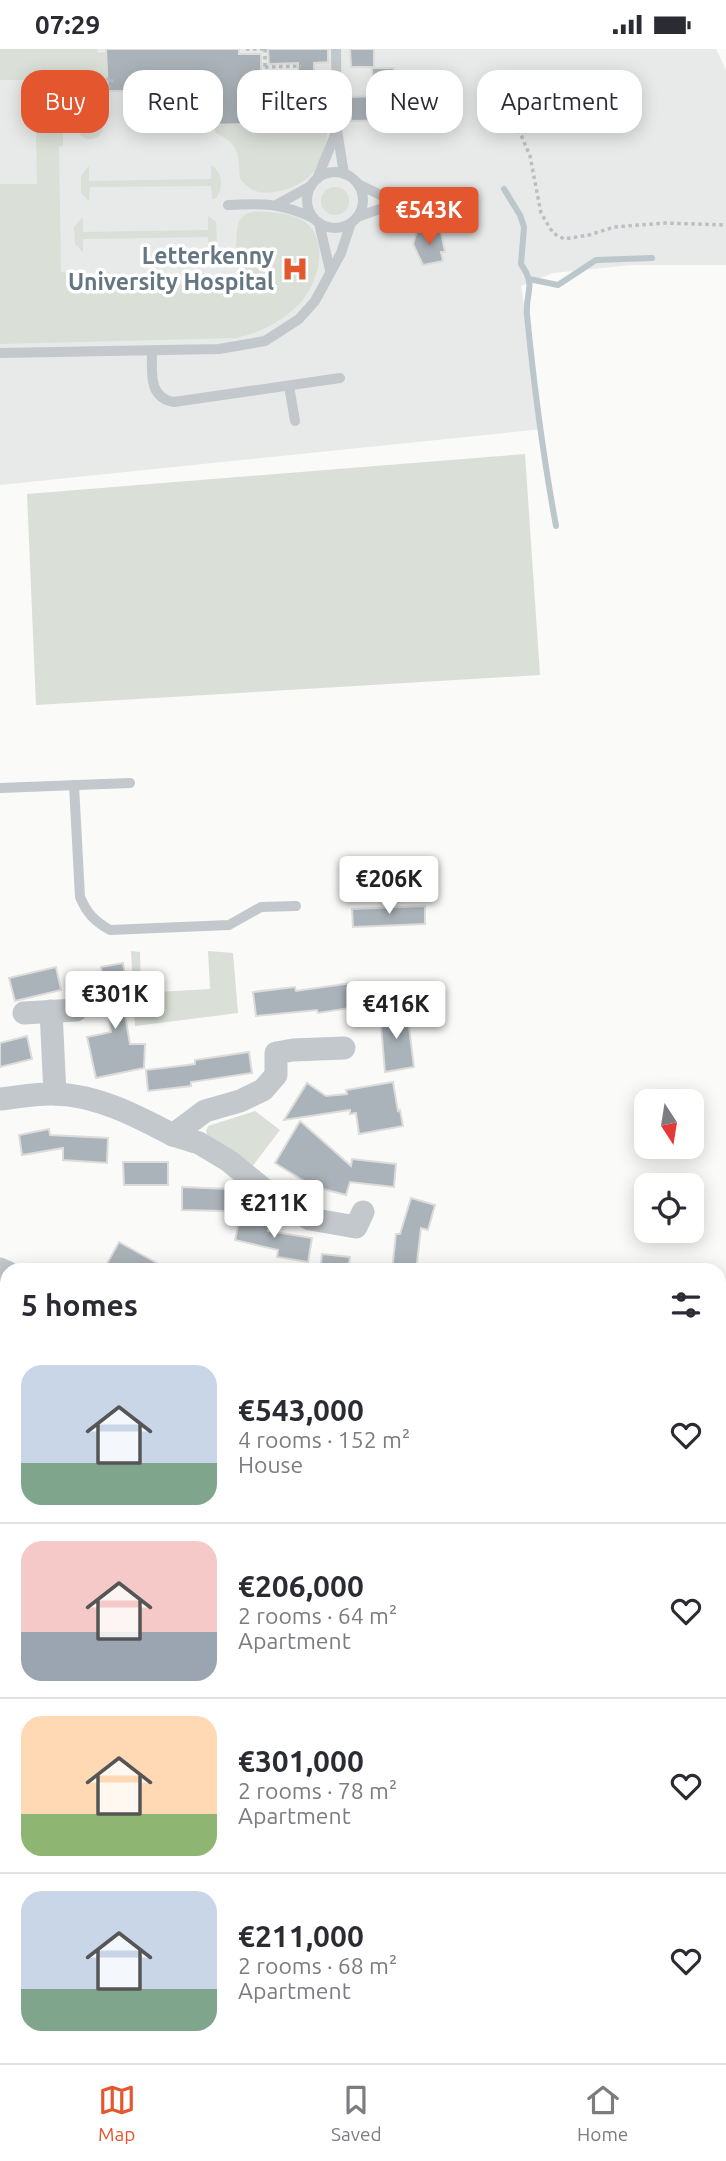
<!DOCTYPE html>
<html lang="en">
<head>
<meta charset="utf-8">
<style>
  :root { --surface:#fff; --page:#f2f2f3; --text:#2b2b33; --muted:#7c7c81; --line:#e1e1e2; --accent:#e4572e }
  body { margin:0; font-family:Ubuntu,sans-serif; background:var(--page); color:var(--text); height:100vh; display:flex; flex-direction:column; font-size:26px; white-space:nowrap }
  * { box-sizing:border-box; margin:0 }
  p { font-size:23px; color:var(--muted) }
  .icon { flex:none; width:38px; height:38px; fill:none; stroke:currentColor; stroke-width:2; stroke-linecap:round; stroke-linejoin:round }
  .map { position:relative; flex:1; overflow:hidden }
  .details { position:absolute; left:0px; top:1214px; width:726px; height:800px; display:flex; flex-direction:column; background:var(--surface); border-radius:21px 21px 0 0; box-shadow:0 4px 18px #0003 }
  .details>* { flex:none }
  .top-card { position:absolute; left:21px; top:21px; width:684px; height:63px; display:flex; gap:14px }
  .needle { width:46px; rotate:168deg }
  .controls { position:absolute; left:634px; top:1040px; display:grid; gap:14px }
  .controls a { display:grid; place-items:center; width:70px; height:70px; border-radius:14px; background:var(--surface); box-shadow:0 4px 18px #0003; font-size:35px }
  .price { position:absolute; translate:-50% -60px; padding:0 16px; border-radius:7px; background:#fff; color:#222; font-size:23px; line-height:46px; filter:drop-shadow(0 2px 4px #0008) }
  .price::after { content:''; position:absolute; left:50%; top:42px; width:21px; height:16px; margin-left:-10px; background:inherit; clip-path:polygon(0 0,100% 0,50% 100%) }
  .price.selected { background:var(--accent); color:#fff }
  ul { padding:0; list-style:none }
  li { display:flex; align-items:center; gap:21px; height:175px; padding:0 21px }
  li+li { border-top:2px solid var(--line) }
  li span { display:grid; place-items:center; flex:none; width:196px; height:140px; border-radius:21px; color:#555 }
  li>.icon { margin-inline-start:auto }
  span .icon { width:84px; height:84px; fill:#fffc; stroke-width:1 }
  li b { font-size:30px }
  h2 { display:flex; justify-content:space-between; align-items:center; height:84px; padding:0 21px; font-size:30px }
  .chip { padding:0 24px; border-radius:21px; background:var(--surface); box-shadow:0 4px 18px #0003; font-size:24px; line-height:63px }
  .chip.selected { background:var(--accent); color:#fff }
  .status { display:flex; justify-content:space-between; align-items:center; height:49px; padding:0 35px; background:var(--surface); direction:ltr }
  .status svg { height:19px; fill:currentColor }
  .tab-bar { display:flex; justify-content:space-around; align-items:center; height:98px; border-top:2px solid var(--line); background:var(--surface); font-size:19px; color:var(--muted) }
  .tab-bar a { display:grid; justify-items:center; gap:4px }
  .tab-bar .selected { color:var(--accent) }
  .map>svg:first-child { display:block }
  .built { fill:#e8e9e9 }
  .green { fill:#dadfd7 }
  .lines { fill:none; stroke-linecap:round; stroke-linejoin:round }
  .stream { stroke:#bbc7cb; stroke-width:6 }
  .building { fill:#aab3b9; stroke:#dcdcda; stroke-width:2 }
  .path { stroke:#bbbfc2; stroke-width:3.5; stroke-dasharray:3.5 3.5; stroke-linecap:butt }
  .service { stroke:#c3c8cc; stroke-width:10 }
  .minor { stroke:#c3c8cc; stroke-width:23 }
  .labels { text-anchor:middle; stroke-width:7; stroke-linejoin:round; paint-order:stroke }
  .poi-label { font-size:23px; font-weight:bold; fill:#657683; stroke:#fff; text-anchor:end }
</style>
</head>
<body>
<div class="status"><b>07:29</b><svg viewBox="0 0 49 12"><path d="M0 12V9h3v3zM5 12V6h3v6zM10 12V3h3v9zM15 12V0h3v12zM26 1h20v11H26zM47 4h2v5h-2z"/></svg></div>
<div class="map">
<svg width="726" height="2014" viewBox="0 0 726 2014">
  <rect width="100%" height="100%" fill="#fafaf8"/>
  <!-- built -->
  <g class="built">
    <polygon points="0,0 716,0 726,21 726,216 632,216 553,224 521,237 543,380 0,436"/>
    <polygon points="0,1465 7,1465 7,2007 677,2007 673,2014 0,2014"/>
  </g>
  <!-- green -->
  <g class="green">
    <path d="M0,0H97L98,4L107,3L108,38C80,33 58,49 51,76L63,85V96L59,98L61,223L67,224L68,237L238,235C238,220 233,183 240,171C246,161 258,162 268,163C279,164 290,165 300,170C331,186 320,233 300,254C282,273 261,283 236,289L0,295V135H37L35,31H0Z"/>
    <polygon points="267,21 289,21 289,41 268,41"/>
    <circle cx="90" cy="77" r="13"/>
    <path d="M329,73C327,88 324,109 315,121C304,137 272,149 253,141C249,139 244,134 240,130C238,104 240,96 216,84L213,76Z"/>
    <path d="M211,116C223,123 224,141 215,150H212L211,137L90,138L89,152L81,144V127L89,117V132L211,130Z"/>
    <circle cx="335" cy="152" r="14"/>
    <polygon points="208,167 216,173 217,193 214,199 209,201 208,188 83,190 83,203 75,195 74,178 83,168 83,183 208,181"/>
    <polygon points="525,405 540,626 36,656 27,445"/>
    <polygon points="131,902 140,903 141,944 210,940 208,902 233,904 238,964 135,977"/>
    <polygon points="255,1062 280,1081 252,1118 208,1090 206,1082 208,1077"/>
    <polygon points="726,1398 726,1478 719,1474 719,1401"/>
    <polygon points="719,1495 726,1498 726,2014 673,2014 677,2007 719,2007"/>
  </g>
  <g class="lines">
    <!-- stream -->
    <g class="stream">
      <path d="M504,140L520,166L524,178L521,215C537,238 525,242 527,266C534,337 543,407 556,477"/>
      <polyline points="529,230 558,236 596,211 652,209"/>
    </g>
  </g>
  <!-- building -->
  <g class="building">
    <polygon points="106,0 239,0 239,5 261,5 261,41 256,41 257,75 141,77 140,42 108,42"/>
    <polygon points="268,0 328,0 328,13 314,14 314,29 298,29 298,14 269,15"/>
    <polygon points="350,0 374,0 374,18 351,18"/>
    <polygon points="372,19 394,19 395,47 403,47 404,71 351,72 351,48 373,47"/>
    <polygon points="417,182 441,183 445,203 441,203 443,212 423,216 413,195"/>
    <polygon points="425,857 425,875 353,878 352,860"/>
    <polygon points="123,914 128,942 121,943 130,995 145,995 144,1019 96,1029 87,988 111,983 101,918"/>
    <polygon points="56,918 61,941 15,952 9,929"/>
    <polygon points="359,933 363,957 318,964 317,961 256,967 253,943 295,938 296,942"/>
    <polygon points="407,962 414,1018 385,1023 380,965"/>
    <polygon points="27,987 32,1010 0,1018 0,994"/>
    <polygon points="249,1003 252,1024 191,1033 191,1037 148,1042 146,1021 195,1015 195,1011"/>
    <polygon points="393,1033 398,1062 400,1061 403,1077 359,1085 356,1064 350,1065 350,1061 284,1071 307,1034 326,1047 347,1045 346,1041"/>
    <polygon points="300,1072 351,1117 352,1110 396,1115 394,1138 350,1133 346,1146 312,1137 275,1114"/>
    <polygon points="49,1080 50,1086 108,1089 107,1114 63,1111 63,1099 22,1106 19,1086"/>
    <polygon points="123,1113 168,1113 168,1136 124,1136"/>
    <polygon points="182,1138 226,1140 225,1162 182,1161"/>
    <polygon points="411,1149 435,1156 428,1181 421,1179 416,1222 392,1222 396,1185 400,1185"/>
    <polygon points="240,1167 270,1174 268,1182 312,1189 308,1213 277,1208 278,1201 235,1191"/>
    <polygon points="119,1193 171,1222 103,1222"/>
    <polygon points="322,1205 350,1208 348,1222 320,1222"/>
  </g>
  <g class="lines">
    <!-- path -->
    <g class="path">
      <polyline points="246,0 264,0"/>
      <polyline points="265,0 265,39 270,45"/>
      <polyline points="265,18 301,17"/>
      <polyline points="28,55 36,48 51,47 51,42 64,42 64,36 76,36 76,30 113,30 101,55"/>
      <polyline points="510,69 522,88 530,107 541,164 553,184 564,190 589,186 614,178 665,174 726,176"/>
      <polyline points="0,1329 7,1314"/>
    </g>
    <!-- service -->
    <g class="service">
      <polyline points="336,0 337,81 344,125"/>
      <polyline points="280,56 336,55"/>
      <circle cx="335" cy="151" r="28"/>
      <polyline points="317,130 337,81"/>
      <polyline points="358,135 397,154"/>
      <polyline points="278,155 311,137"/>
      <path d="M228,156C262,154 282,154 313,169"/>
      <polyline points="357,168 397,154 455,146"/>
      <polyline points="319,174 330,221"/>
      <path d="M152,302C152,323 148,349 174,353L340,329"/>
      <polyline points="0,304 219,300 265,292 299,270 315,252 341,204 351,174"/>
      <polyline points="289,337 295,372"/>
      <path d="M74,736L80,848C87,864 94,872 110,881L229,876L261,858L296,857"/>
      <polyline points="0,739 130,734"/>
      <polyline points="0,1420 7,1419"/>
      <polyline points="0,1558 7,1542"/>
      <polyline points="0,1768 7,1772"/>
      <polyline points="0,1906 7,1912"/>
      <polyline points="2,1995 7,1988"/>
      <polyline points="565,2014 569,2007"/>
    </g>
    <!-- minor -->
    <g class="minor">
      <polyline points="51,962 55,1045"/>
      <polyline points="24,964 76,961"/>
      <path d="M0,1050C18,1048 37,1044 55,1045C97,1046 137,1067 173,1086L205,1062L240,1052L263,1041L276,1026V1004L293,1001L344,999"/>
      <polyline points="173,1086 199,1094 229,1112 273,1148 310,1170 356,1178 363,1163"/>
      <polyline points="0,1220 7,1223"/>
      <polyline points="719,1484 726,1488"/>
    </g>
  </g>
  <!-- icons -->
  <defs>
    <g id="hospital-bare" transform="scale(2.1)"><path d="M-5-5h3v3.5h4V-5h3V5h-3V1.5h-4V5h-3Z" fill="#e4572e" stroke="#fff" stroke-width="2.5" paint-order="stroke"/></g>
  </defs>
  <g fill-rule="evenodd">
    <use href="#hospital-bare" x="295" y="220"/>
  </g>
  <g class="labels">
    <!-- poi labels -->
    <g class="poi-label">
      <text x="274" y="215">Letterkenny<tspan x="274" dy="26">University Hospital</tspan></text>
    </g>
  </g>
</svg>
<div class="controls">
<a><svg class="needle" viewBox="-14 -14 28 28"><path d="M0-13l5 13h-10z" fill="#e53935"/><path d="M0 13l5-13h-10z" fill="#7c7c81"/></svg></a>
<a><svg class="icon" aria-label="locate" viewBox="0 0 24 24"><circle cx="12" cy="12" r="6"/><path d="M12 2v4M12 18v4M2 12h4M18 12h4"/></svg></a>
</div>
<b class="price selected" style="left:429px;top:198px">€543K</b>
<b class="price" style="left:389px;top:867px">€206K</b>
<b class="price" style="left:115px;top:982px">€301K</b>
<b class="price" style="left:396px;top:992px">€416K</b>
<b class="price" style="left:274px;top:1191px">€211K</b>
<div class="top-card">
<a class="chip selected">Buy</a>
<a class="chip">Rent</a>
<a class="chip">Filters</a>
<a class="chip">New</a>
<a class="chip">Apartment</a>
</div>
<section class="details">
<h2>5 homes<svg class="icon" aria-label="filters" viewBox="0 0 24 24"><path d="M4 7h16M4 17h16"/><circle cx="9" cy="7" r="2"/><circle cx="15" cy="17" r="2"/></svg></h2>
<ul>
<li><span style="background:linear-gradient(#c9d6e8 70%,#7fa58c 0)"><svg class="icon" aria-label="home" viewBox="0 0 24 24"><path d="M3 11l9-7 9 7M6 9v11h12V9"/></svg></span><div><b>€543,000</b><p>4 rooms · 152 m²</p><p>House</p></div><svg class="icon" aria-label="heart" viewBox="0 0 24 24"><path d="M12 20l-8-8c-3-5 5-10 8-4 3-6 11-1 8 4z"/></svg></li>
<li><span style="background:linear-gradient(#f6c9c9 65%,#9aa5b1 0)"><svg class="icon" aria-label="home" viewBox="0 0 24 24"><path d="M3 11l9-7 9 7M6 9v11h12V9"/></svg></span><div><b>€206,000</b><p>2 rooms · 64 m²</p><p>Apartment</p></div><svg class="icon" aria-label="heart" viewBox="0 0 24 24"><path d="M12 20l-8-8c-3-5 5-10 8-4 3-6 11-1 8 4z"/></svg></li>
<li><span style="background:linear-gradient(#ffd9b3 70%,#8fb573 0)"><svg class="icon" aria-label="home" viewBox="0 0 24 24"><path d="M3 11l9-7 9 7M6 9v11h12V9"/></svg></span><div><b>€301,000</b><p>2 rooms · 78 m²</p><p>Apartment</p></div><svg class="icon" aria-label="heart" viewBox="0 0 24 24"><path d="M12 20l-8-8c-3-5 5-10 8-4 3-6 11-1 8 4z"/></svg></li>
<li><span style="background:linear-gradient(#c9d6e8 70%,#7fa58c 0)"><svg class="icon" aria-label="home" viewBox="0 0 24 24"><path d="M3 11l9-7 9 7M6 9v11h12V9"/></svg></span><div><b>€211,000</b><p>2 rooms · 68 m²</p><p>Apartment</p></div><svg class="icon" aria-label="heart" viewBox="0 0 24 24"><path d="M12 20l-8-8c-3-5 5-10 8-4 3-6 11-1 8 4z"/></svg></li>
</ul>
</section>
</div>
<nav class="tab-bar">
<a class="selected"><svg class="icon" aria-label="map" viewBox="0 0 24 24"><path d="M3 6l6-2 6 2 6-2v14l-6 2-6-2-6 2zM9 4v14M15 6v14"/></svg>Map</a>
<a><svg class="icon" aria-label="saved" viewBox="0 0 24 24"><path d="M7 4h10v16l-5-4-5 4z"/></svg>Saved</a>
<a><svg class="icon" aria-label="home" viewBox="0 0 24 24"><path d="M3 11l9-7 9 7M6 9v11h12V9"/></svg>Home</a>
</nav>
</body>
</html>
